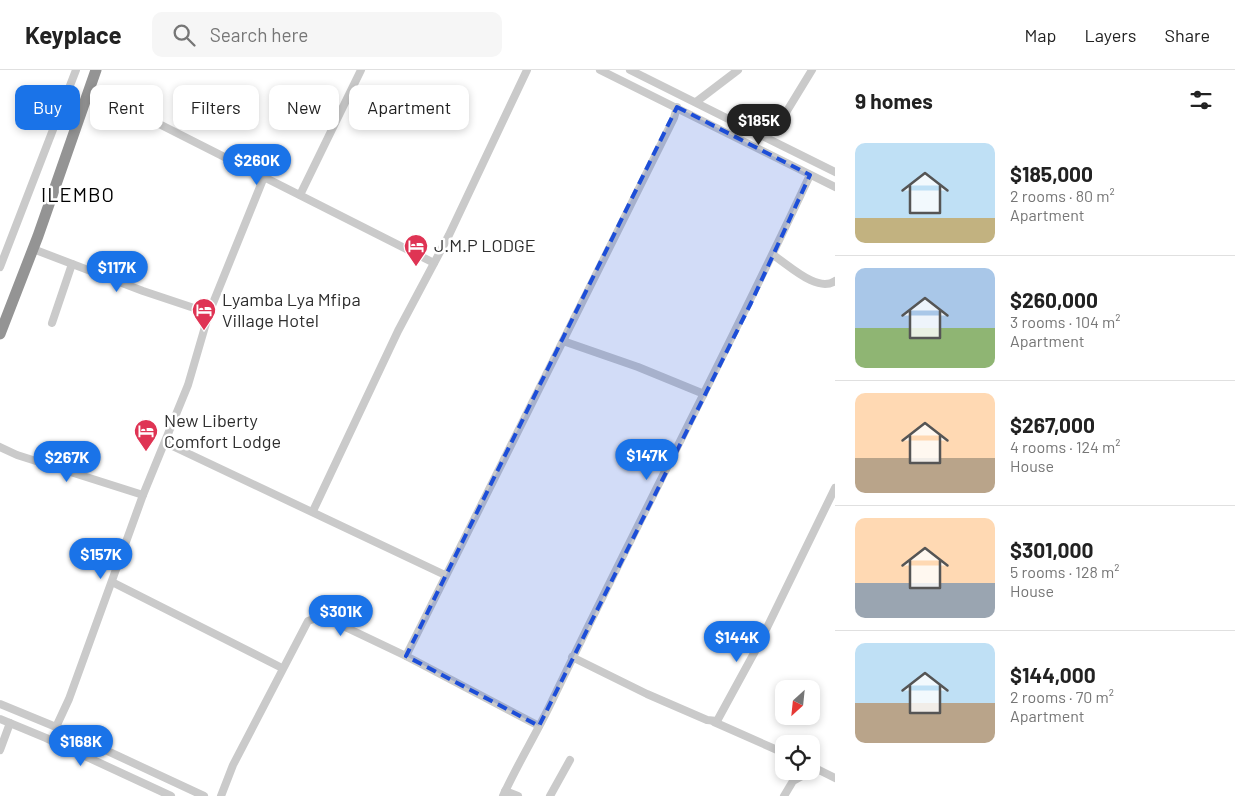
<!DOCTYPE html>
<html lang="en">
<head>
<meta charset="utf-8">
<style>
  :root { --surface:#fff; --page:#f6f6f6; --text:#222; --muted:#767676; --line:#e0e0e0; --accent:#1a73e8 }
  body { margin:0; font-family:Barlow,sans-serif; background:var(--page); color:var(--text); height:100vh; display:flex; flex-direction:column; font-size:19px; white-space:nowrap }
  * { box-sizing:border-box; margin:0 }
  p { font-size:16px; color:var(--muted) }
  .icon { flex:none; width:28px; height:28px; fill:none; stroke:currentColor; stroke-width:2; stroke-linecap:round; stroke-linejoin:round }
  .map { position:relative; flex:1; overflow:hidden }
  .panel { display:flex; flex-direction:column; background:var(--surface); width:400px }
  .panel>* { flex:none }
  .top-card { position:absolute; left:15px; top:15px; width:475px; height:45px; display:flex; gap:10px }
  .needle { width:32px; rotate:207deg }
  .controls { position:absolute; left:775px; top:610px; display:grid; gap:10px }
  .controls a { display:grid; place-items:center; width:45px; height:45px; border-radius:10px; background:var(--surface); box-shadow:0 2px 8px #0003; font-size:25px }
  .price { position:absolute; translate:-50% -42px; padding:0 11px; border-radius:18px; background:var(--accent); color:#fff; font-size:16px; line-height:32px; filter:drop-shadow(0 1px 2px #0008) }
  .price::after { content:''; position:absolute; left:50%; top:30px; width:15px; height:11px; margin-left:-8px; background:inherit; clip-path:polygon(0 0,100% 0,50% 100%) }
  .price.on { background:#222; color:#fff }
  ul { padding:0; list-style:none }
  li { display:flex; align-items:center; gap:15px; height:125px; padding:0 20px }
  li+li { border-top:1px solid var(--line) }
  li span { display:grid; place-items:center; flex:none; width:140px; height:100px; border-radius:10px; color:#555 }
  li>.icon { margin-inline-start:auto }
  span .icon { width:60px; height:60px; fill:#fffc; stroke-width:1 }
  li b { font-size:21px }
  h2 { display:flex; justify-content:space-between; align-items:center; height:60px; padding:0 20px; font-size:21px }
  .pill { padding:0 18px; border-radius:10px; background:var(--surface); box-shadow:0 2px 8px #0003; font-size:18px; line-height:45px }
  .pill.on { background:var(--accent); color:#fff }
  header { display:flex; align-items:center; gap:30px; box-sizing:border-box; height:70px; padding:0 25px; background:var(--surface); border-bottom:1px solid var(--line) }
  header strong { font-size:24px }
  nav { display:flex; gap:28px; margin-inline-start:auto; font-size:18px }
  .search { width:350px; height:45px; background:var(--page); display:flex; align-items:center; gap:12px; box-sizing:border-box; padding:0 18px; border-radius:10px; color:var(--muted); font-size:19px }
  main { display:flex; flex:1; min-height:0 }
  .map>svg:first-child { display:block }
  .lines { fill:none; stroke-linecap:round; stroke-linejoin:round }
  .minor { stroke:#cacaca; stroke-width:8 }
  .highway { stroke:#949494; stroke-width:11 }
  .marked { fill:#1d4ed8; fill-opacity:0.2; stroke:#1d4ed8; stroke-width:4; stroke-dasharray:10 6; stroke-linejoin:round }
  .labels { text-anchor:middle; stroke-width:5; stroke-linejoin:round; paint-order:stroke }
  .poi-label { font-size:18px; fill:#2d2d2d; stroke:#fff; text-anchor:start }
  .quarter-label { font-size:20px; letter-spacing:1px; fill:#000; stroke:#fff }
</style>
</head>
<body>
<header>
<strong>Keyplace</strong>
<div class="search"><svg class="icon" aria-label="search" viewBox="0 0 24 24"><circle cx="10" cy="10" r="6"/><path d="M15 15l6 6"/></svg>Search here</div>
<nav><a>Map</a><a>Layers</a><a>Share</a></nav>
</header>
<main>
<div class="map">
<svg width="835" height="726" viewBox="0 0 835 726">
  <rect width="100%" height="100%" fill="#fff"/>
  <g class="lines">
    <!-- minor -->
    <g class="minor">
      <polyline points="600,0 835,117"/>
      <polyline points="630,0 835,102"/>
      <polyline points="90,19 434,193"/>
      <polyline points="696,32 738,0"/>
      <polyline points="761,65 774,60 779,54 812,0"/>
      <polyline points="300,125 361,0"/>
      <polyline points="33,179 143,221 209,243"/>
      <path d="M773,185C789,195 817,223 835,211"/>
      <polyline points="0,197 76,0"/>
      <polyline points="52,253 72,194"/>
      <polyline points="563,271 638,297 704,324"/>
      <polyline points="166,373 445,505"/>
      <polyline points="0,377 17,385 143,425"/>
      <polyline points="313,441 398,261 449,165 527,0"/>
      <polyline points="112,512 282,598"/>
      <polyline points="406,586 674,48 677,37"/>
      <polyline points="572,587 647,624 707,650 717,651 759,574 835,418"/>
      <polyline points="0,634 56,657 204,726"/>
      <polyline points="0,649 46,668 171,726"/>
      <polyline points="714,652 784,683"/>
      <polyline points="56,657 69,629 143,425 188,315 209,243 264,107"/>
      <polyline points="0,680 10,653"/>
      <polyline points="811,696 835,708"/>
      <polyline points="505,721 518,726"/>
      <polyline points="221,726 233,695 308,551 322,546 406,586 539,656"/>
      <path d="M503,726C517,695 535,666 550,635C635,457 727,283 810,105"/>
      <polyline points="550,726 570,690"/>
      <polyline points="784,726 793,711 811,701"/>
    </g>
    <!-- highway -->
    <polyline class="highway" points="0,264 38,166 96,0"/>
  </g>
  <!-- marked area -->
  <path class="marked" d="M677,37L810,105L751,233L539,656L406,586Z"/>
  <!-- icons -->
  <defs>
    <g id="hotel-pin" transform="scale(1.25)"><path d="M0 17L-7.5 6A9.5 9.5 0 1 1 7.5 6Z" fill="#df3454" stroke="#fff"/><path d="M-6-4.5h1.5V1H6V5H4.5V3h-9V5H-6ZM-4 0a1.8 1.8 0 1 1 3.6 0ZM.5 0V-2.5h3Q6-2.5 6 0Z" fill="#fff"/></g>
  </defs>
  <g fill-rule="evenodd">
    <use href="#hotel-pin" x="416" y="176"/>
    <use href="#hotel-pin" x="204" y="240"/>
    <use href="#hotel-pin" x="146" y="361"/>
  </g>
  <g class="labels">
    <!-- poi labels -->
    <g class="poi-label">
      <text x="434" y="182">J.M.P LODGE</text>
      <text x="222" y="236">Lyamba Lya Mfipa<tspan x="222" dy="21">Village Hotel</tspan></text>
      <text x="164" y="357">New Liberty<tspan x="164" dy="21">Comfort Lodge</tspan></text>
    </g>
    <!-- quarter labels -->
    <g class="quarter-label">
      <text x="78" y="132">ILEMBO</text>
    </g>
  </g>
</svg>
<div class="controls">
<a><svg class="needle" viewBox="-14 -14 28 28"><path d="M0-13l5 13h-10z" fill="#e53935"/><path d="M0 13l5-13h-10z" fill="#767676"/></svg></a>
<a><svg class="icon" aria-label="locate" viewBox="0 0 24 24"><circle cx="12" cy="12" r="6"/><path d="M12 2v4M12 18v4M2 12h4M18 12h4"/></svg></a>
</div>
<b class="price on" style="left:759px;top:76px">$185K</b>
<b class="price" style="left:257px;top:116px">$260K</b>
<b class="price" style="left:117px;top:223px">$117K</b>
<b class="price" style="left:647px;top:411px">$147K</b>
<b class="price" style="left:67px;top:413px">$267K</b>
<b class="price" style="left:101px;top:510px">$157K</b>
<b class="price" style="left:341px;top:567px">$301K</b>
<b class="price" style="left:737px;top:593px">$144K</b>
<b class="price" style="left:81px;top:697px">$168K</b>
<div class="top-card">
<a class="pill on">Buy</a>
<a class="pill">Rent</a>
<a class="pill">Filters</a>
<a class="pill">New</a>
<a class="pill">Apartment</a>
</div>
</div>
<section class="panel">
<h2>9 homes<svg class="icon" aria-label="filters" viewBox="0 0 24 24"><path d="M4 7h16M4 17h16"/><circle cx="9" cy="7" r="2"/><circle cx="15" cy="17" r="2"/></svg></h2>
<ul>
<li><span style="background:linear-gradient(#bfe0f5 75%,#c2b280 0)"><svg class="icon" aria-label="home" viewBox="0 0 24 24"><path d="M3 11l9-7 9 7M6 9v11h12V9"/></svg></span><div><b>$185,000</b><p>2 rooms · 80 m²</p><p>Apartment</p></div></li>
<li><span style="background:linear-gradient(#a9c7e8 60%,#8fb573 0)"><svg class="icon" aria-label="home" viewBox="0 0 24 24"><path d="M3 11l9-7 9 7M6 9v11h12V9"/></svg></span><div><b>$260,000</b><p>3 rooms · 104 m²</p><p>Apartment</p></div></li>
<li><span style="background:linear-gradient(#ffd9b3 65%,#b9a48a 0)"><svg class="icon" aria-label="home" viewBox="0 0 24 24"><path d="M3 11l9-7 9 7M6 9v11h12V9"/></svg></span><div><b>$267,000</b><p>4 rooms · 124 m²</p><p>House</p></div></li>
<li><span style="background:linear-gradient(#ffd9b3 65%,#9aa5b1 0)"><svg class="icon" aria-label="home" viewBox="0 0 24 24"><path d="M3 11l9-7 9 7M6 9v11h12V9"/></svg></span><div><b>$301,000</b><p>5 rooms · 128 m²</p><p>House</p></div></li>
<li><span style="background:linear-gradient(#bfe0f5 60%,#b9a48a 0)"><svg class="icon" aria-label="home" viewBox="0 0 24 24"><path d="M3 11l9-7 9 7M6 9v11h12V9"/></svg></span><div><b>$144,000</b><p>2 rooms · 70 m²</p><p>Apartment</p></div></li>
</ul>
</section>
</main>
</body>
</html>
